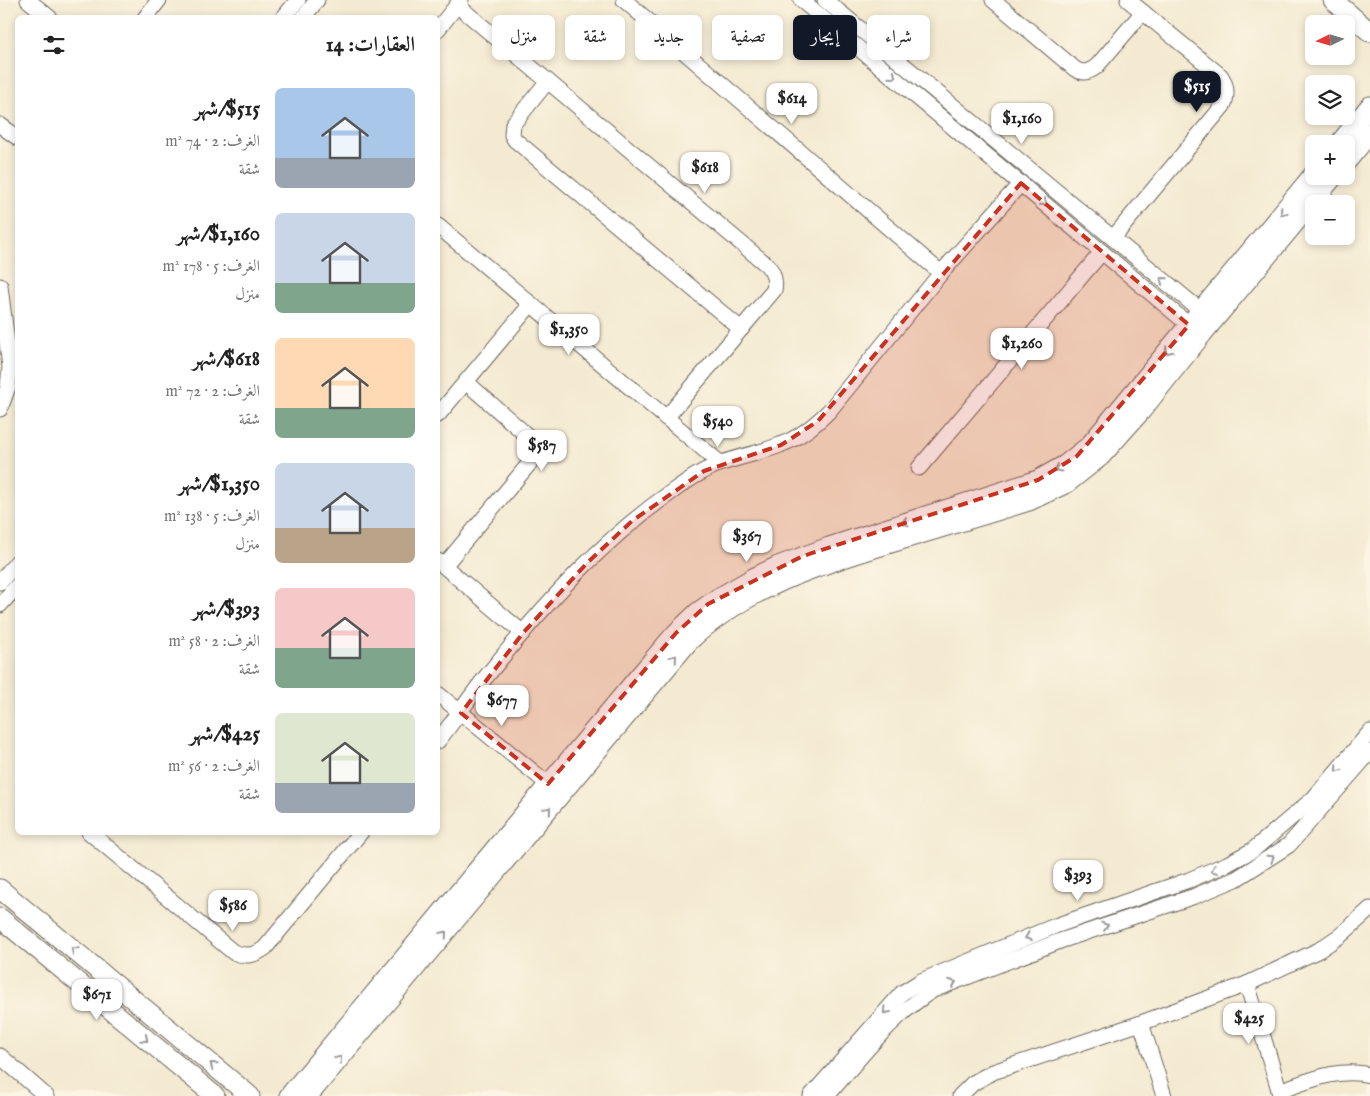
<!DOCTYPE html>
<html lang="ar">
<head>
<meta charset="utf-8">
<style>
  :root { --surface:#fff; --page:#f2f2f2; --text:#222; --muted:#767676; --accent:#111827 }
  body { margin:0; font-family:"IM FELL English",Amiri,serif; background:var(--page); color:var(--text); direction:rtl; height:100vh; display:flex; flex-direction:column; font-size:19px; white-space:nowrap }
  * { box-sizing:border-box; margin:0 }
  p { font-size:16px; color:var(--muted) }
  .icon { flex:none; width:28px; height:28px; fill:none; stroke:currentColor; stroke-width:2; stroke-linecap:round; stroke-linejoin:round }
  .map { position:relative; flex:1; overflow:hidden; direction:ltr }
  .details { position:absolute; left:15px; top:15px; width:425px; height:820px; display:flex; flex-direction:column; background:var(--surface); border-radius:8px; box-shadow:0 2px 8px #0003; direction:rtl }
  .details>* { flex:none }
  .banner { position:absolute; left:455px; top:15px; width:475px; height:45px; direction:rtl; display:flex; gap:10px }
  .needle { width:32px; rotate:265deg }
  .buttons { position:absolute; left:1305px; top:15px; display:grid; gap:10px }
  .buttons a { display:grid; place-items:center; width:50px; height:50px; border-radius:8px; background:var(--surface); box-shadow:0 2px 8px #0003; font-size:25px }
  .price { position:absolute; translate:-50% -42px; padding:0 11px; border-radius:10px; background:#fff; color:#222; font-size:16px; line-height:32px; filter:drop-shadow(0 1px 2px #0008) }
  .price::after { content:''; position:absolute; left:50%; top:30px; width:15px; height:11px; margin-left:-8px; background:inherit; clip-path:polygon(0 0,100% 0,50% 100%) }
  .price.on { background:var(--accent); color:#fff }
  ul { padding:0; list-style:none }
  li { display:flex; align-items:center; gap:15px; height:125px; padding:0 25px }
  li span { display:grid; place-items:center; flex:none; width:140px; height:100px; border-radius:8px; color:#555 }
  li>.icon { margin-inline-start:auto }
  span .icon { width:60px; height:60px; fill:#fffc; stroke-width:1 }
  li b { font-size:21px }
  h2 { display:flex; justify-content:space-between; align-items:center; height:60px; padding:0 25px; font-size:21px }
  .pill { padding:0 18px; border-radius:8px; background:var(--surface); box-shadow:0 2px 8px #0003; font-size:18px; line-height:45px }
  .pill.on { background:var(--accent); color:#fff }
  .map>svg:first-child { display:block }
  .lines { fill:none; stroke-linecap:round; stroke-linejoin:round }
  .minor-casing { stroke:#68645b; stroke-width:17 }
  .tertiary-casing { stroke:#68645b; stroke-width:21 }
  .minor { stroke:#fff; stroke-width:15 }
  .tertiary { stroke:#fff; stroke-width:19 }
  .oneway { stroke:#999 }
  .marked { fill:#c8321e; fill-opacity:0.2; stroke:#c8321e; stroke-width:4; stroke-dasharray:10 6; stroke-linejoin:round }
</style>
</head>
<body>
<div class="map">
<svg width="1370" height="1096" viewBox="0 0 1370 1096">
  <rect width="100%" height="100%" fill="#fcf5e5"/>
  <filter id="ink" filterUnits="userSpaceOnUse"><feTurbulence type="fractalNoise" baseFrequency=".02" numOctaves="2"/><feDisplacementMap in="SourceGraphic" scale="10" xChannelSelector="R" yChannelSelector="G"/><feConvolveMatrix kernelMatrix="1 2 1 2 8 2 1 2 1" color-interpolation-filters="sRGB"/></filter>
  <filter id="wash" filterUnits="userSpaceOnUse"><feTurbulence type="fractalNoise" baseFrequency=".0096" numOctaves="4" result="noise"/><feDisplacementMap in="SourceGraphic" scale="20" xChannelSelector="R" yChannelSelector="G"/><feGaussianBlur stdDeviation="1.12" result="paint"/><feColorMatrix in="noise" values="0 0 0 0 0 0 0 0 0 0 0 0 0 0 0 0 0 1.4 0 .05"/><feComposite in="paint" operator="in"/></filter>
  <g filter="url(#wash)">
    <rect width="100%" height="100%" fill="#f4ead1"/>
  </g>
  <g filter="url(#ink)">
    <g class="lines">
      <!-- minor casing -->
      <g class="minor-casing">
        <g id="minor">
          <polyline points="28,0 50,18"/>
          <polyline points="624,0 941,273"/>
          <polyline points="801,0 1189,325"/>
          <polyline points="825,0 1201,311"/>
          <path d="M993,0L1075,69C1083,74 1090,72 1097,66L1143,12"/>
          <path d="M457,5L767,265C774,273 776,280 774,290L666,418"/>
          <polyline points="145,18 159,0"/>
          <polyline points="283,18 298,0"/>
          <polyline points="303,18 317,0"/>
          <polyline points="438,29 461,0"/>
          <polyline points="547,82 513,124 512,135 515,140 741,329"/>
          <polyline points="0,125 18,138"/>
          <polyline points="438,226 720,463"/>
          <path d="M1113,238L1223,106C1228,95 1227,86 1221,76L1128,0"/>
          <polyline points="0,286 10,367 8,387 0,409"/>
          <polyline points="438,415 531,304"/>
          <polyline points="919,468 1102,252"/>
          <polyline points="438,561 523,633"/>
          <polyline points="444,566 529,464 535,452 531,439 466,382"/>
          <polyline points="0,582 18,561"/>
          <polyline points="0,605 18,585"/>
          <polyline points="438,694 548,784"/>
          <path d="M438,741C456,718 472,694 490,672C544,605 602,540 673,491C688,480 704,469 722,463C741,456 761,453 780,445C799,438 815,425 829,411L941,273L1021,183"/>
          <path d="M89,832L233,952C245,957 254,956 265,948L361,832"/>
          <polyline points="1247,984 1281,1096"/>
          <polyline points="1141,1023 1164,1096"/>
          <polyline points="0,1056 46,1096"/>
          <path d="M1279,1091C1309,1081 1338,1067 1370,1075"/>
          <polyline points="811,1096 902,993 921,981 1055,926 1189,880 1227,864 1253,850 1313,799 1370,732"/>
          <path d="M827,1096C860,1058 890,1017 933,990L1060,941L1195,896L1236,879L1289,845L1370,752"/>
          <polyline points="960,1096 973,1083 993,1072 1141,1023 1247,984 1319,950 1341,935 1370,909"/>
        </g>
      </g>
      <!-- tertiary casing -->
      <g class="tertiary-casing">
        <g id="tertiary">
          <polyline points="1333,0 1370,32"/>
          <polyline points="1339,144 1370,106"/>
          <polyline points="1346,162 1370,133"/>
          <polyline points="0,889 250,1096"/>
          <polyline points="0,918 215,1096"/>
          <polyline points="289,1096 640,675 676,633 698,612 718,598 753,578 778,566 829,547 1038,480 1065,465 1089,446 1099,434 1314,174"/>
          <path d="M308,1096L689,641C745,588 818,565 891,543C937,529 983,515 1029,501L1067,483L1101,456L1141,411L1203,333L1334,176"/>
        </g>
      </g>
      <!-- minor -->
      <use href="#minor" class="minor"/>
      <!-- tertiary -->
      <use href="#tertiary" class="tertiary"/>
    </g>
    <!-- one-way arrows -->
    <defs><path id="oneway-chevron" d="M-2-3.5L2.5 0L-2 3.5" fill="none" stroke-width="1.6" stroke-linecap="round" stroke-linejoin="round" transform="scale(1.25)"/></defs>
    <g class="oneway">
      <use href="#oneway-chevron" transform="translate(893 76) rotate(40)"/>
      <use href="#oneway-chevron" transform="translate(1044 203) rotate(40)"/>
      <use href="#oneway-chevron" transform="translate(1283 212) rotate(130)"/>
      <use href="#oneway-chevron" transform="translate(1163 280) rotate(-140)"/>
      <use href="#oneway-chevron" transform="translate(1168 351) rotate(129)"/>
      <use href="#oneway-chevron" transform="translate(1058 469) rotate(149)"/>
      <use href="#oneway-chevron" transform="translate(905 522) rotate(162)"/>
      <use href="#oneway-chevron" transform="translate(674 658) rotate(-50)"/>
      <use href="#oneway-chevron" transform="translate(1338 769) rotate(130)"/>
      <use href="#oneway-chevron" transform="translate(548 810) rotate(-50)"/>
      <use href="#oneway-chevron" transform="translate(1271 858) rotate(-34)"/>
      <use href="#oneway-chevron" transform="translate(1214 870) rotate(158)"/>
      <use href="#oneway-chevron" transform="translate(1105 926) rotate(-19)"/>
      <use href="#oneway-chevron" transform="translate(444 934) rotate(-50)"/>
      <use href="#oneway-chevron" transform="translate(1028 937) rotate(158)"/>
      <use href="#oneway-chevron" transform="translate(74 950) rotate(-140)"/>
      <use href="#oneway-chevron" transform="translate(953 983) rotate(-21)"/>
      <use href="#oneway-chevron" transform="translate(886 1011) rotate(132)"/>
      <use href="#oneway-chevron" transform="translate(145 1039) rotate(40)"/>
      <use href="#oneway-chevron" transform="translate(339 1059) rotate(-50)"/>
      <use href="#oneway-chevron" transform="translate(213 1065) rotate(-141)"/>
    </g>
  </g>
  <!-- marked area -->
  <path class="marked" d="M1021,183L1189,325L1077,456L1038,480L803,556L708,604L676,633L548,784L461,713L523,633L587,563L632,521L704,471L781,445L818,421Z"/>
</svg>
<div class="buttons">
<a><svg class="needle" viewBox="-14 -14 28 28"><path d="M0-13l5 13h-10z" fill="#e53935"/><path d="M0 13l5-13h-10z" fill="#767676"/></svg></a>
<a><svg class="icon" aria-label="layers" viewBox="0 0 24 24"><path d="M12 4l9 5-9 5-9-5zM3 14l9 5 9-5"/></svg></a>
<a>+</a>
<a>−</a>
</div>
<b class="price on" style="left:1197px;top:113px">$515</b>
<b class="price" style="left:792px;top:125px">$614</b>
<b class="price" style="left:1022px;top:145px">$1,160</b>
<b class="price" style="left:705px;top:194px">$618</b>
<b class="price" style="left:569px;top:356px">$1,350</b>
<b class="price" style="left:1022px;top:370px">$1,260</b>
<b class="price" style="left:718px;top:448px">$540</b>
<b class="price" style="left:542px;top:472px">$587</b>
<b class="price" style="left:747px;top:563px">$367</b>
<b class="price" style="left:502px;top:727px">$677</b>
<b class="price" style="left:1078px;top:902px">$393</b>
<b class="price" style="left:233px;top:932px">$586</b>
<b class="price" style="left:97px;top:1021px">$671</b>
<b class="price" style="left:1249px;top:1045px">$425</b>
<div class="banner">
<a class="pill">شراء</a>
<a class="pill on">إيجار</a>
<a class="pill">تصفية</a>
<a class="pill">جديد</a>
<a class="pill">شقة</a>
<a class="pill">منزل</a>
</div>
<section class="details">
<h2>العقارات: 14<svg class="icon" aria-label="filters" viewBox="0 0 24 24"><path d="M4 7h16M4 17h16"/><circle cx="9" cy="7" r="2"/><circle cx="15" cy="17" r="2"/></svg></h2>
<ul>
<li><span style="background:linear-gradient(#a9c7e8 70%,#9aa5b1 0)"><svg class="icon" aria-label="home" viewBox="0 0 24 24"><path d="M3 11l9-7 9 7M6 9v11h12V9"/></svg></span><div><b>$515/شهر</b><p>الغرف: 2 · 74 m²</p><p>شقة</p></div></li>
<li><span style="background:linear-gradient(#c9d6e8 70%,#7fa58c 0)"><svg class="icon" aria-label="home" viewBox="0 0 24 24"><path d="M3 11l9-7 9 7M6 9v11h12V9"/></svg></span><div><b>$1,160/شهر</b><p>الغرف: 5 · 178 m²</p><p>منزل</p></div></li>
<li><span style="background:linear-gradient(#ffd9b3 70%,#7fa58c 0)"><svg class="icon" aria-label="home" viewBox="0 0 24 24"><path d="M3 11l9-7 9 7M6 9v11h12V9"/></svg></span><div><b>$618/شهر</b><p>الغرف: 2 · 72 m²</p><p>شقة</p></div></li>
<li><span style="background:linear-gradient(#c9d6e8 65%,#b9a48a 0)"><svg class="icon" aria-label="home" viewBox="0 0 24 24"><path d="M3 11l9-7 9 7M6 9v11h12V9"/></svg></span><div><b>$1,350/شهر</b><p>الغرف: 5 · 138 m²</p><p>منزل</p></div></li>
<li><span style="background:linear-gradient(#f6c9c9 60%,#7fa58c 0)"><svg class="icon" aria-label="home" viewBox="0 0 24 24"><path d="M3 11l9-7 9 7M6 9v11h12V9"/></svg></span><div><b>$393/شهر</b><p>الغرف: 2 · 58 m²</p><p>شقة</p></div></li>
<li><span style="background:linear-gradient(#dfe7d0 70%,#9aa5b1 0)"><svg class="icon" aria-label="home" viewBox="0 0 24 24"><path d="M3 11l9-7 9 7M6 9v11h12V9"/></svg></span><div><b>$425/شهر</b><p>الغرف: 2 · 56 m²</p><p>شقة</p></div></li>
</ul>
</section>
</div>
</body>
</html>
